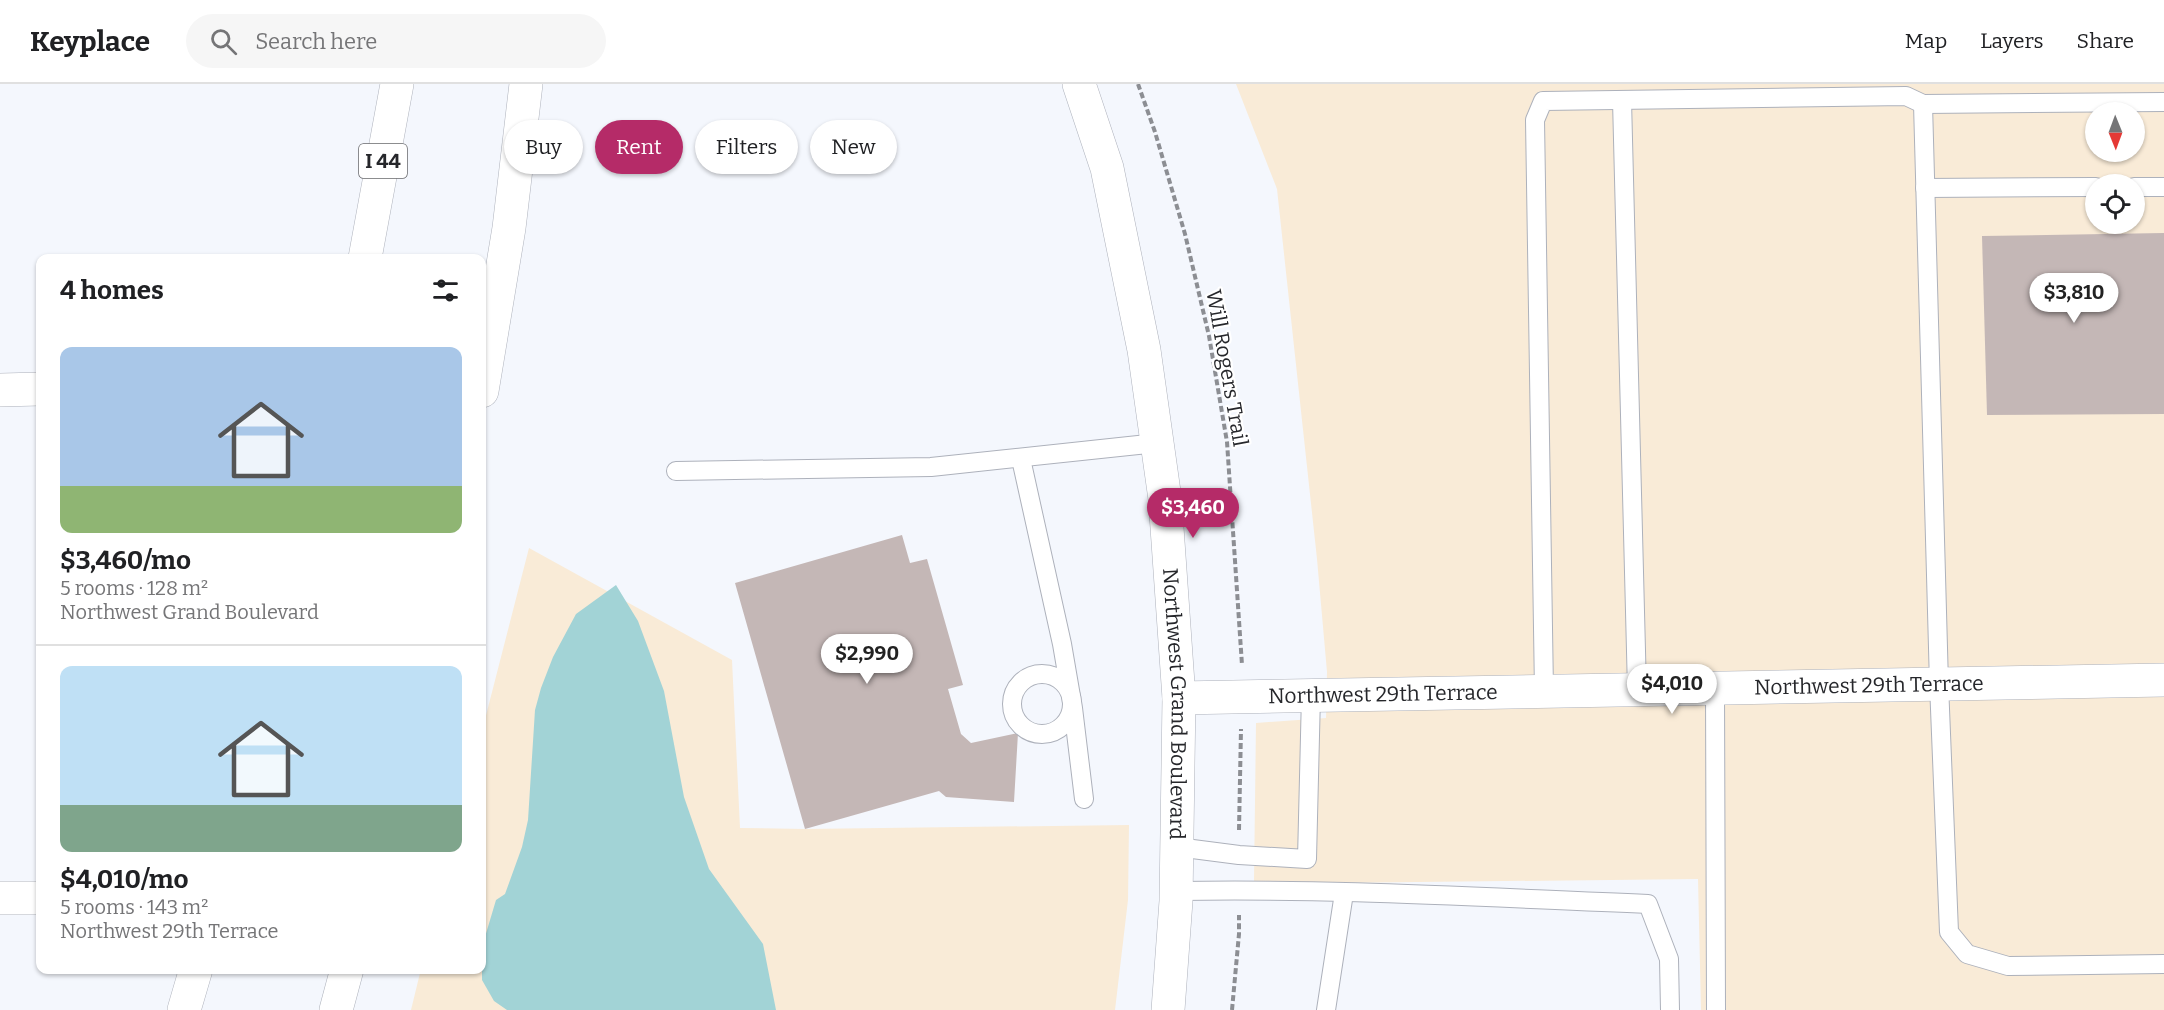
<!DOCTYPE html>
<html lang="en">
<head>
<meta charset="utf-8">
<style>
  :root { --surface:#fff; --page:#f6f6f6; --text:#202124; --muted:#757577; --line:#e0e0e0; --accent:#b52b68 }
  body { margin:0; font-family:Bitter,serif; background:var(--page); color:var(--text); height:100vh; display:flex; flex-direction:column; font-size:22px; white-space:nowrap }
  * { box-sizing:border-box; margin:0 }
  p { font-size:20px; color:var(--muted) }
  .icon { flex:none; width:33px; height:33px; fill:none; stroke:currentColor; stroke-width:2; stroke-linecap:round; stroke-linejoin:round }
  .map { position:relative; flex:1; overflow:hidden }
  .sheet { position:absolute; left:36px; top:170px; width:450px; height:720px; display:flex; flex-direction:column; background:var(--surface); border-radius:12px; box-shadow:0 2px 4px #0004 }
  .sheet>* { flex:none }
  .hud { position:absolute; left:504px; top:36px; width:570px; height:54px; display:flex; gap:12px }
  .needle { width:39px; rotate:179deg }
  .tools { position:absolute; left:2085px; top:18px; display:grid; gap:12px }
  .tools a { display:grid; place-items:center; width:60px; height:60px; border-radius:50%; background:var(--surface); box-shadow:0 2px 4px #0004; font-size:30px }
  .price { position:absolute; translate:-50% -51px; padding:0 14px; border-radius:21px; background:#fff; color:#222; font-size:20px; line-height:39px; filter:drop-shadow(0 2px 3px #0008) }
  .price::after { content:''; position:absolute; left:50%; top:36px; width:18px; height:14px; margin-left:-9px; background:inherit; clip-path:polygon(0 0,100% 0,50% 100%) }
  .price.current { background:var(--accent); color:#fff }
  ul { padding:0; list-style:none }
  li { display:grid; align-content:center; gap:12px; height:318px; padding:0 24px }
  li+li { border-top:2px solid var(--line) }
  li span { display:grid; place-items:center; height:186px; border-radius:12px; color:#555 }
  li>.icon { margin-inline-start:auto }
  span .icon { width:108px; height:108px; fill:#fffc; stroke-width:1 }
  li b { font-size:26px }
  h2 { display:flex; justify-content:space-between; align-items:center; height:72px; padding:0 24px; font-size:26px }
  .pill { padding:0 21px; border-radius:27px; background:var(--surface); box-shadow:0 2px 4px #0004; font-size:21px; line-height:54px }
  .pill.current { background:var(--accent); color:#fff }
  header { display:flex; align-items:center; gap:36px; box-sizing:border-box; height:84px; padding:0 30px; background:var(--surface); border-bottom:2px solid var(--line) }
  header strong { font-size:28px }
  nav { display:flex; gap:33px; margin-inline-start:auto; font-size:21px }
  .search { width:420px; height:54px; background:var(--page); display:flex; align-items:center; gap:15px; box-sizing:border-box; padding:0 21px; border-radius:33px; color:var(--muted); font-size:22px }
  .map>svg:first-child { display:block }
  .commercial { fill:#f9ebd7; fill-rule:evenodd }
  .water { fill:#a2d3d6 }
  .building { fill:#c4b7b6 }
  .lines { fill:none; stroke-linecap:round; stroke-linejoin:round }
  .service-casing { stroke:#adb1bb; stroke-width:20 }
  .minor-casing { stroke:#adb1bb; stroke-width:34 }
  .tertiary-casing { stroke:#adb1bb; stroke-width:34 }
  .motorway-casing { stroke:#adb1bb; stroke-width:34 }
  .path { stroke:#8c8e93; stroke-width:4; stroke-dasharray:6 3; stroke-linecap:butt }
  .service { stroke:#fff; stroke-width:18 }
  .minor { stroke:#fff; stroke-width:33 }
  .tertiary { stroke:#fff; stroke-width:33 }
  .motorway { stroke:#fff; stroke-width:33 }
  .labels { text-anchor:middle; stroke-width:4.5; stroke-linejoin:round; paint-order:stroke }
  .shield { fill:#fff; stroke:#67686b; stroke-width:1.5 }
  .shield-label { font-size:20px; font-weight:bold; fill:#26272b }
  .street-label { font-size:21px; fill:#26272b; stroke:#fff }
</style>
</head>
<body>
<header>
<strong>Keyplace</strong>
<div class="search"><svg class="icon" aria-label="search" viewBox="0 0 24 24"><circle cx="10" cy="10" r="6"/><path d="M15 15l6 6"/></svg>Search here</div>
<nav><a>Map</a><a>Layers</a><a>Share</a></nav>
</header>
<div class="map">
<svg width="2164" height="926" viewBox="0 0 2164 926">
  <rect width="100%" height="100%" fill="#f4f7fd"/>
  <!-- commercial -->
  <g class="commercial">
    <path d="M1236,0H2164V926H1701L1698,795L1330,799L1254,797L1256,639L1326,634L1327,588L1317,475L1277,105ZM2096,28H2134V68H2096ZM2096,100H2134V140H2096Z"/>
    <polygon points="529,464 732,576 740,744 805,745 1129,741 1128,816 1115,926 411,926 421,885 482,885 482,647"/>
  </g>
  <!-- water -->
  <polygon class="water" points="616,501 638,537 664,607 684,713 709,785 763,860 776,926 507,926 494,917 482,896 482,863 496,816 505,810 522,763 528,736 535,626 541,604 553,573 576,530"/>
  <!-- building -->
  <g class="building">
    <polygon points="2164,149 2164,330 1987,331 1982,152"/>
    <polygon points="902,451 910,479 927,475 963,601 948,605 961,650 971,659 1018,649 1014,718 946,713 939,707 805,745 735,499"/>
  </g>
  <g class="lines">
    <!-- service casing -->
    <g class="service-casing">
      <g id="service">
        <polyline points="1622,16 1637,606"/>
        <polyline points="1923,20 2164,18"/>
        <polyline points="2134,103 2164,103"/>
        <polyline points="1925,104 2096,103"/>
        <polyline points="1021,375 1062,560 1073,624 1084,715"/>
        <polyline points="676,387 931,383 1157,359"/>
        <circle cx="1042" cy="620" r="30"/>
        <polyline points="1715,604 1716,926"/>
        <polyline points="1544,607 1535,36 1543,17 1906,12 1923,20 1939,600 1949,848 1967,870 2008,882 2164,880"/>
        <polyline points="1177,763 1239,771 1307,775 1311,611"/>
        <path d="M1176,807C1333,804 1491,814 1648,820L1669,875L1670,926"/>
        <polyline points="1326,926 1344,809"/>
      </g>
    </g>
    <!-- minor casing -->
    <g class="minor-casing">
      <g id="minor">
        <polyline points="0,306 40,305"/>
        <path id="s1" d="M1179,614L2164,596"/>
        <polyline points="0,814 40,814"/>
      </g>
    </g>
    <!-- tertiary casing -->
    <g class="tertiary-casing">
      <g id="tertiary">
        <path id="s2" d="M1079,0L1107,84L1144,266L1165,415L1179,614L1176,817L1168,926"/>
      </g>
    </g>
    <!-- motorway casing -->
    <g class="motorway-casing">
      <g id="motorway">
        <polyline points="365,174 397,0"/>
        <polyline points="482,307 509,144 526,0"/>
        <polyline points="184,926 196,885"/>
        <polyline points="336,926 347,885"/>
      </g>
    </g>
    <!-- path -->
    <g class="path">
      <polyline points="1138,0 1155,48 1185,150 1209,252 1227,358 1242,581"/>
      <polyline points="1239,746 1241,645"/>
      <polyline points="1232,926 1239,850 1239,831"/>
    </g>
    <!-- service -->
    <use href="#service" class="service"/>
    <!-- minor -->
    <use href="#minor" class="minor"/>
    <!-- tertiary -->
    <use href="#tertiary" class="tertiary"/>
    <!-- motorway -->
    <use href="#motorway" class="motorway"/>
  </g>
  <g class="labels">
    <!-- shield labels -->
    <rect class="shield" x="359" y="60" width="48" height="34" rx="4.5"/>
    <g class="shield-label">
      <text x="383" y="84">I 44</text>
    </g>
    <!-- street labels -->
    <g class="street-label">
      <text transform="translate(1227 284) rotate(80)" y="7">Will Rogers Trail</text>
      <text dy="7" stroke="none"><textPath href="#s1" startOffset="690">Northwest 29th Terrace</textPath></text>
      <text dy="7" stroke="none"><textPath href="#s1" startOffset="204">Northwest 29th Terrace</textPath></text>
      <text dy="7" stroke="none"><textPath href="#s2" startOffset="630">Northwest Grand Boulevard</textPath></text>
    </g>
  </g>
</svg>
<div class="tools">
<a><svg class="needle" viewBox="-14 -14 28 28"><path d="M0-13l5 13h-10z" fill="#e53935"/><path d="M0 13l5-13h-10z" fill="#757577"/></svg></a>
<a><svg class="icon" aria-label="locate" viewBox="0 0 24 24"><circle cx="12" cy="12" r="6"/><path d="M12 2v4M12 18v4M2 12h4M18 12h4"/></svg></a>
</div>
<b class="price" style="left:2074px;top:240px">$3,810</b>
<b class="price current" style="left:1193px;top:455px">$3,460</b>
<b class="price" style="left:867px;top:601px">$2,990</b>
<b class="price" style="left:1672px;top:631px">$4,010</b>
<div class="hud">
<a class="pill">Buy</a>
<a class="pill current">Rent</a>
<a class="pill">Filters</a>
<a class="pill">New</a>
</div>
<section class="sheet">
<h2>4 homes<svg class="icon" aria-label="filters" viewBox="0 0 24 24"><path d="M4 7h16M4 17h16"/><circle cx="9" cy="7" r="2"/><circle cx="15" cy="17" r="2"/></svg></h2>
<ul>
<li><span style="background:linear-gradient(#a9c7e8 75%,#8fb573 0)"><svg class="icon" aria-label="home" viewBox="0 0 24 24"><path d="M3 11l9-7 9 7M6 9v11h12V9"/></svg></span><div><b>$3,460/mo</b><p>5 rooms · 128 m²</p><p>Northwest Grand Boulevard</p></div></li>
<li><span style="background:linear-gradient(#bfe0f5 75%,#7fa58c 0)"><svg class="icon" aria-label="home" viewBox="0 0 24 24"><path d="M3 11l9-7 9 7M6 9v11h12V9"/></svg></span><div><b>$4,010/mo</b><p>5 rooms · 143 m²</p><p>Northwest 29th Terrace</p></div></li>
</ul>
</section>
</div>
</body>
</html>
